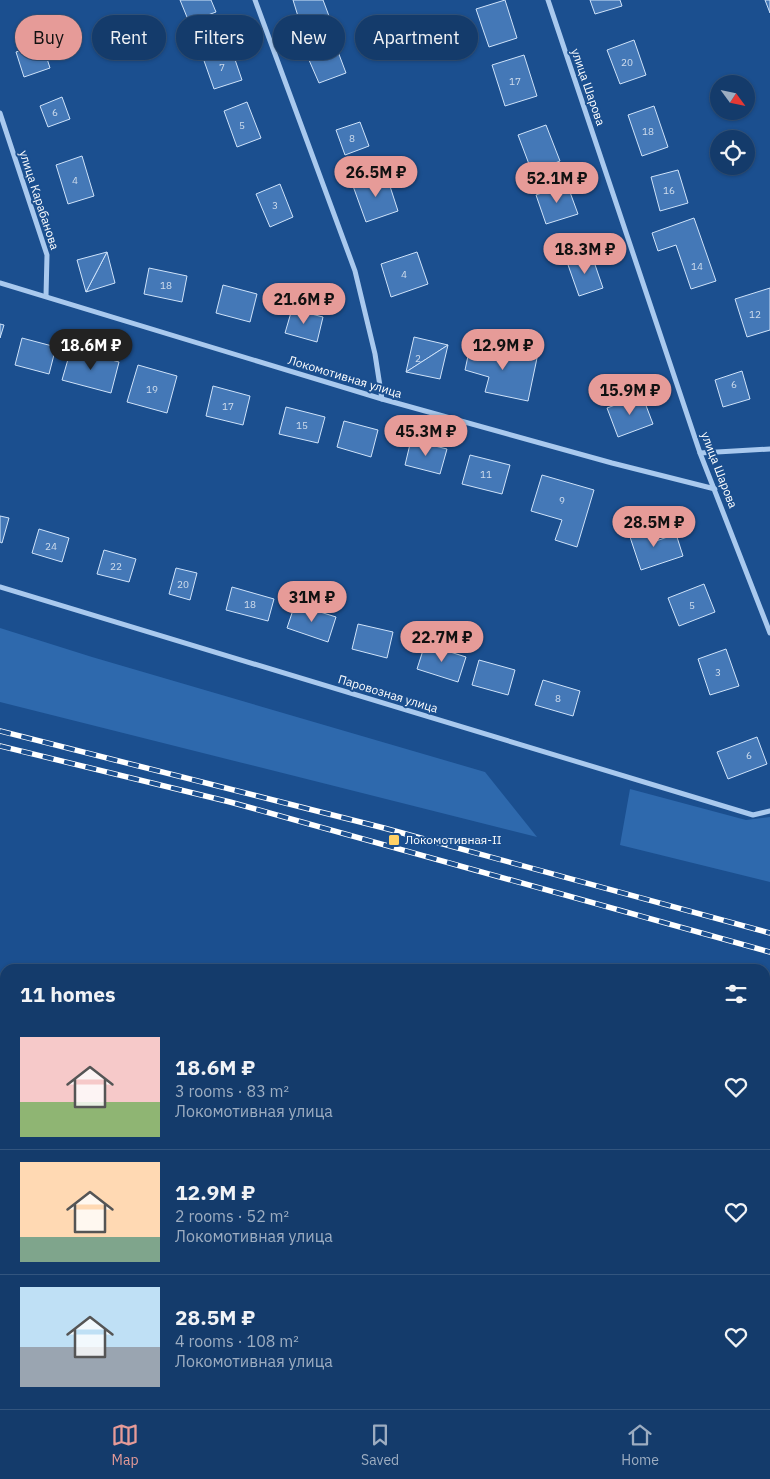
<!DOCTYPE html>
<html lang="en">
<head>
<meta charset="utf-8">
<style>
  :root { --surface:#143b6b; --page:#214673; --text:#f1f3f6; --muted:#9dadc1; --line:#33557e; --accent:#e69b98 }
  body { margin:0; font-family:"IBM Plex Sans",sans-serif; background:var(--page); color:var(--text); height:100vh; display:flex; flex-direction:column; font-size:19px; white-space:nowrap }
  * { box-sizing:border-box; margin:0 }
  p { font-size:16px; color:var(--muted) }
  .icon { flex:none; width:28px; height:28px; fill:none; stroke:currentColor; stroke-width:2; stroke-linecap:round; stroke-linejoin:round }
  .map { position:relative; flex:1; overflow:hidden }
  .drawer { position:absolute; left:0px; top:964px; width:770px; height:446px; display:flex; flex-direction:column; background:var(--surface); border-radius:15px 15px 0 0; box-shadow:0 1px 4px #0004,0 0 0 1px var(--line) }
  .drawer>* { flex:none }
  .banner { position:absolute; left:15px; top:15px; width:500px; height:45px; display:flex; gap:10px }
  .needle { width:32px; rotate:123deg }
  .fabs { position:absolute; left:710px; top:75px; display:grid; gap:10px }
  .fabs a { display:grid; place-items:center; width:45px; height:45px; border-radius:50%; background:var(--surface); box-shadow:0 1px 4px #0004,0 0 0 1px var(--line); font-size:25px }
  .price { position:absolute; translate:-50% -42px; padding:0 11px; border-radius:18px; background:var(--accent); color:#111; font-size:16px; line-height:32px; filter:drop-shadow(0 1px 2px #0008) }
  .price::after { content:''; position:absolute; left:50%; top:30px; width:15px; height:11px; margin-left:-8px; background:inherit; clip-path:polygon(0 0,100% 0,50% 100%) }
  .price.selected { background:#222; color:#fff }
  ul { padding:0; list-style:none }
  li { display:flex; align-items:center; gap:15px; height:125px; padding:0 20px }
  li+li { border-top:1px solid var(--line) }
  li span { display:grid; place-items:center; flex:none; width:140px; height:100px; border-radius:0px; color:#555 }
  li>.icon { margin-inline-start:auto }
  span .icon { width:60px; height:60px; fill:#fffc; stroke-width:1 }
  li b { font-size:21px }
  h2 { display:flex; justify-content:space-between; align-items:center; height:60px; padding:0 20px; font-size:21px }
  .tag { padding:0 18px; border-radius:22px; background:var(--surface); box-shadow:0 1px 4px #0004,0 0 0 1px var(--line); font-size:18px; line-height:45px }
  .tag.selected { background:var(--accent); color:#111 }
  .tabs { display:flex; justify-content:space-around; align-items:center; height:70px; border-top:1px solid var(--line); background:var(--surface); font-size:14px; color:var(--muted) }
  .tabs a { display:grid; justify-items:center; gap:2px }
  .tabs .selected { color:var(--accent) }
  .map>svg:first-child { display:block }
  .green { fill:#2e69ad }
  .building { fill:#4478b7; stroke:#cfe3fa }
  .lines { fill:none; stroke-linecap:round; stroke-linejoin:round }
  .service { stroke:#a9c9ee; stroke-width:4 }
  .minor { stroke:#a9c9ee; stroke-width:5 }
  .rail-casing { stroke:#fff; stroke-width:5.5 }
  .rail { stroke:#1b4f8f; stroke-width:4; stroke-dasharray:11; stroke-linecap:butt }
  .poi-dot { fill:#ffd166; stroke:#1b4f8f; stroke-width:2 }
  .labels { text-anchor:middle; stroke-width:4; stroke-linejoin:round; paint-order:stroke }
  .number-label { font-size:10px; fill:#d0dded }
  .street-label { font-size:12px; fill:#fff; stroke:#1b4f8f }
  .poi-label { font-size:12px; fill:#fff; stroke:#1b4f8f; text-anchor:start }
</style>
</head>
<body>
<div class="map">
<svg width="770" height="1409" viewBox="0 0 770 1409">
  <rect width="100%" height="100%" fill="#1b4f8f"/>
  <!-- green -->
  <g class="green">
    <polygon points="0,628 92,657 485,772 537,837 0,702"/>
    <polygon points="630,789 746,820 770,817 770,882 620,845"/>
    <polygon points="0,1131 5,1132 5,1177 2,1189 0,1189"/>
  </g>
  <!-- building -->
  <g class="building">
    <polygon points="180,0 211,0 216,12 189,22"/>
    <polygon points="293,0 323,0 329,16 301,26"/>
    <polygon points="505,0 517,38 489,47 476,9"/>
    <polygon points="590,0 620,0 622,6 595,14"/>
    <polygon points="765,0 770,0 770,13"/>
    <polygon points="634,40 646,75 620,84 607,50"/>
    <polygon points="42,43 50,68 24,77 16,52"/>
    <polygon points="230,45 242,80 214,89 202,55"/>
    <polygon points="337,49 346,73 319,83 309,60"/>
    <polygon points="524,55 537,96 505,106 492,65"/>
    <polygon points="62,97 70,119 48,127 40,106"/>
    <polygon points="247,102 261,138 237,147 224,111"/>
    <polygon points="654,106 668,147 642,156 628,115"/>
    <polygon points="360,122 369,146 345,155 336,130"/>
    <polygon points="546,125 560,161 532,172 518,135"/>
    <polygon points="82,156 94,196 68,204 56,165"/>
    <polygon points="678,170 688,203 660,211 651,177"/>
    <polygon points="386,174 398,211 366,222 353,186"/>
    <polygon points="280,184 293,217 270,227 256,194"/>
    <polygon points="567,184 578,214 546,224 536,195"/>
    <polygon points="694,218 716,281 691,289 676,245 658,251 652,233"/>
    <polygon points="107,252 115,283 86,292"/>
    <polygon points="107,252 86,292 77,260"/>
    <polygon points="417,252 428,284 391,297 381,264"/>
    <polygon points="591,253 603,288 579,296 567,262"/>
    <polygon points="149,268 187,276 182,302 144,294"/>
    <polygon points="223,285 257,294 250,322 216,313"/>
    <polygon points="770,288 770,330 747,337 735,299"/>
    <polygon points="292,309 323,317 317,342 285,333"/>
    <polygon points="0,324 4,325 0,338"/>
    <polygon points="414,337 448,345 406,372"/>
    <polygon points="22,338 56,347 49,374 15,365"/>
    <polygon points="471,342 537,358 528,401 485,392 489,377 465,370"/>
    <polygon points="448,345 440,379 406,372"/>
    <polygon points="71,349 119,362 111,393 62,380"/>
    <polygon points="138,365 177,376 167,413 127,402"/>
    <polygon points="742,371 750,399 723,407 715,380"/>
    <polygon points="213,386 250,396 243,425 206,416"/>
    <polygon points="642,395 653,424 618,437 607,408"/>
    <polygon points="286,407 325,417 318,443 279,434"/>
    <polygon points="344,421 378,430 371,457 337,447"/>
    <polygon points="411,440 447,449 440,474 405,465"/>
    <polygon points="470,455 510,465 502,494 462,484"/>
    <polygon points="542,475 594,490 577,547 555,540 562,520 531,511"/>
    <polygon points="0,516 9,518 2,543 0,542"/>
    <polygon points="647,524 653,542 676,534 683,556 641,570 628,531"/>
    <polygon points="39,529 69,538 62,562 32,553"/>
    <polygon points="104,550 136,559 129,582 97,574"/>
    <polygon points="176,568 197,573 190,600 169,594"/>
    <polygon points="704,584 715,612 679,626 668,598"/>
    <polygon points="232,587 274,599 268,621 226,610"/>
    <polygon points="295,604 336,617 328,642 287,628"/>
    <polygon points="358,624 393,632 387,658 352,649"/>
    <polygon points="425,644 466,657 458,682 417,669"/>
    <polygon points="726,649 739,686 710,695 698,659"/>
    <polygon points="479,660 515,670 508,695 472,685"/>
    <polygon points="543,680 580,691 573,716 535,705"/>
    <polygon points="757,737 767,764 728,779 717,752"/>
    <polygon points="0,990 5,991 5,1023 0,1022"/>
    <polygon points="0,1225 5,1227 5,1316 0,1314"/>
    <polygon points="765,1341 770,1343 770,1409 752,1405 765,1405"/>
    <polygon points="146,1405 191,1405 189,1409 145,1409"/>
    <polygon points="294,1405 353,1405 351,1409 291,1409"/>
    <polygon points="572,1405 614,1405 612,1409 570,1409"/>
  </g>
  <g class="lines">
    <!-- service -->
    <g class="service">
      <polyline points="0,1038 5,1040"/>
      <polyline points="0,1211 5,1213"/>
      <polyline points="0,1337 5,1339"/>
      <polyline points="0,1400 5,1402"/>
      <polyline points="12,1405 20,1409"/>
      <polyline points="712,1405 729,1409"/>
      <polyline points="253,1409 254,1405"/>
    </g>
    <!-- minor -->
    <g class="minor">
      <polyline points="255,0 355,271 375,354 382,399"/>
      <polyline points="548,0 700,453 770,633"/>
      <polyline points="0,113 47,255 46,296"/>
      <polyline points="0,283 382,399 612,463 715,489"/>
      <polyline points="700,453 770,449"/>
      <polyline points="0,587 753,815 770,811"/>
      <polyline points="0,1121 5,1123"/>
      <polyline points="640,1409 640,1405"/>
    </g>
    <!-- rail casing -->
    <g class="rail-casing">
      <g id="rail">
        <polyline points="0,731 384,828 770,933"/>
        <polyline points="0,746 230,802 770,952"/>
        <polyline points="0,1107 5,1108"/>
        <polyline points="765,1283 770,1284"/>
      </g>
    </g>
    <!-- rail -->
    <use href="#rail" class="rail"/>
  </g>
  <!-- markers -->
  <rect class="poi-dot" x="388" y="834" width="12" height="12" rx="2.5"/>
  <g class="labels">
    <!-- number labels -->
    <g class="number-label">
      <text x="627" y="66">20</text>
      <text x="222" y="71">7</text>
      <text x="515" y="85">17</text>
      <text x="55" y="116">6</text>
      <text x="242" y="129">5</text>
      <text x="648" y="135">18</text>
      <text x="352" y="142">8</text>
      <text x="75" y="184">4</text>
      <text x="669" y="194">16</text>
      <text x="275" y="209">3</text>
      <text x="697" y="270">14</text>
      <text x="404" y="278">4</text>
      <text x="166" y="289">18</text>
      <text x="755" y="318">12</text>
      <text x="418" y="362">2</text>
      <text x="734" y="388">6</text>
      <text x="152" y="393">19</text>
      <text x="228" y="410">17</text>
      <text x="302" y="429">15</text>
      <text x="486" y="478">11</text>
      <text x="562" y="504">9</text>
      <text x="51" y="550">24</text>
      <text x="116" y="570">22</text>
      <text x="183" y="588">20</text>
      <text x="250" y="608">18</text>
      <text x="692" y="609">5</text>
      <text x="718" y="676">3</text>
      <text x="558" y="702">8</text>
      <text x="749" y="759">6</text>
    </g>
    <!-- street labels -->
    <g class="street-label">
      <text transform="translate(588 87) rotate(71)" y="4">улица Шарова</text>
      <text transform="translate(39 200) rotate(72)" y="4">улица Карабанова</text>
      <text transform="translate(345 377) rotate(17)" y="4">Локомотивная улица</text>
      <text transform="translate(719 470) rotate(69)" y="4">улица Шарова</text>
      <text transform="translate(388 694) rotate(17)" y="4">Паровозная улица</text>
    </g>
    <!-- poi labels -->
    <g class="poi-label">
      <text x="405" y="844">Локомотивная-II</text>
    </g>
  </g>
</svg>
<div class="fabs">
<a><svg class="needle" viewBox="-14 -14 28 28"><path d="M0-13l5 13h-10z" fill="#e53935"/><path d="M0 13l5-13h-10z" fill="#9dadc1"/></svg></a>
<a><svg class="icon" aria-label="locate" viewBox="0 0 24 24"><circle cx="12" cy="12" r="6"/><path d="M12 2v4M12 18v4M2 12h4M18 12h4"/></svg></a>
</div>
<b class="price" style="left:376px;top:198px">26.5M ₽</b>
<b class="price" style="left:557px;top:204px">52.1M ₽</b>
<b class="price" style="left:585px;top:275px">18.3M ₽</b>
<b class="price" style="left:304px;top:325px">21.6M ₽</b>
<b class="price selected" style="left:91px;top:371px">18.6M ₽</b>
<b class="price" style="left:503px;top:371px">12.9M ₽</b>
<b class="price" style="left:630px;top:416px">15.9M ₽</b>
<b class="price" style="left:426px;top:457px">45.3M ₽</b>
<b class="price" style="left:654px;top:548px">28.5M ₽</b>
<b class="price" style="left:312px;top:623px">31M ₽</b>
<b class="price" style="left:442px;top:663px">22.7M ₽</b>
<div class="banner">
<a class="tag selected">Buy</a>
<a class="tag">Rent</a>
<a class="tag">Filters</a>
<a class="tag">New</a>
<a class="tag">Apartment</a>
</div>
<section class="drawer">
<h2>11 homes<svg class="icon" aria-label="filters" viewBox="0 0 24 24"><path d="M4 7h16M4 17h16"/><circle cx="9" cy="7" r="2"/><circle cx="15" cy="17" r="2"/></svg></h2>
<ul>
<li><span style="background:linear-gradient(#f6c9c9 65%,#8fb573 0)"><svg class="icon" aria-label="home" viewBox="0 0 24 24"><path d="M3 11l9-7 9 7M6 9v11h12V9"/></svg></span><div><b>18.6M ₽</b><p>3 rooms · 83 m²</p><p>Локомотивная улица</p></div><svg class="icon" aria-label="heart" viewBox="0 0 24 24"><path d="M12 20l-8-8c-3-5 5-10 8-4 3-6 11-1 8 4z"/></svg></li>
<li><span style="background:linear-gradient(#ffd9b3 75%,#7fa58c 0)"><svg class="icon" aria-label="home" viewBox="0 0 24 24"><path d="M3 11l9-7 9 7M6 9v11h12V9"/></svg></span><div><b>12.9M ₽</b><p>2 rooms · 52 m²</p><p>Локомотивная улица</p></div><svg class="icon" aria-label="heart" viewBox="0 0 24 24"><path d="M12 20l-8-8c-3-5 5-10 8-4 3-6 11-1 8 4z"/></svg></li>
<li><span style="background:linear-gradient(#bfe0f5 60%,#9aa5b1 0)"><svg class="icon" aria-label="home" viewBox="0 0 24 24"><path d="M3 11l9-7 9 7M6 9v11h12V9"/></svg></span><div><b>28.5M ₽</b><p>4 rooms · 108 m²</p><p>Локомотивная улица</p></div><svg class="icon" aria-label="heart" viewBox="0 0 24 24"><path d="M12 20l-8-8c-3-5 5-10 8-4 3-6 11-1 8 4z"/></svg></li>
</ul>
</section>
</div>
<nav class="tabs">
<a class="selected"><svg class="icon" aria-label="map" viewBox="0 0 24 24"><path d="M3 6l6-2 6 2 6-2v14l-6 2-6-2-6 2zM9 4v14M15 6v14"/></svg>Map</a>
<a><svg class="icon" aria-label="saved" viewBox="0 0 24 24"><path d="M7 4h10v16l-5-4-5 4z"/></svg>Saved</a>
<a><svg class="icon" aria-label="home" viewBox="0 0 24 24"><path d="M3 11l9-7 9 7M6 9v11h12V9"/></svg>Home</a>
</nav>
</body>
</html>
